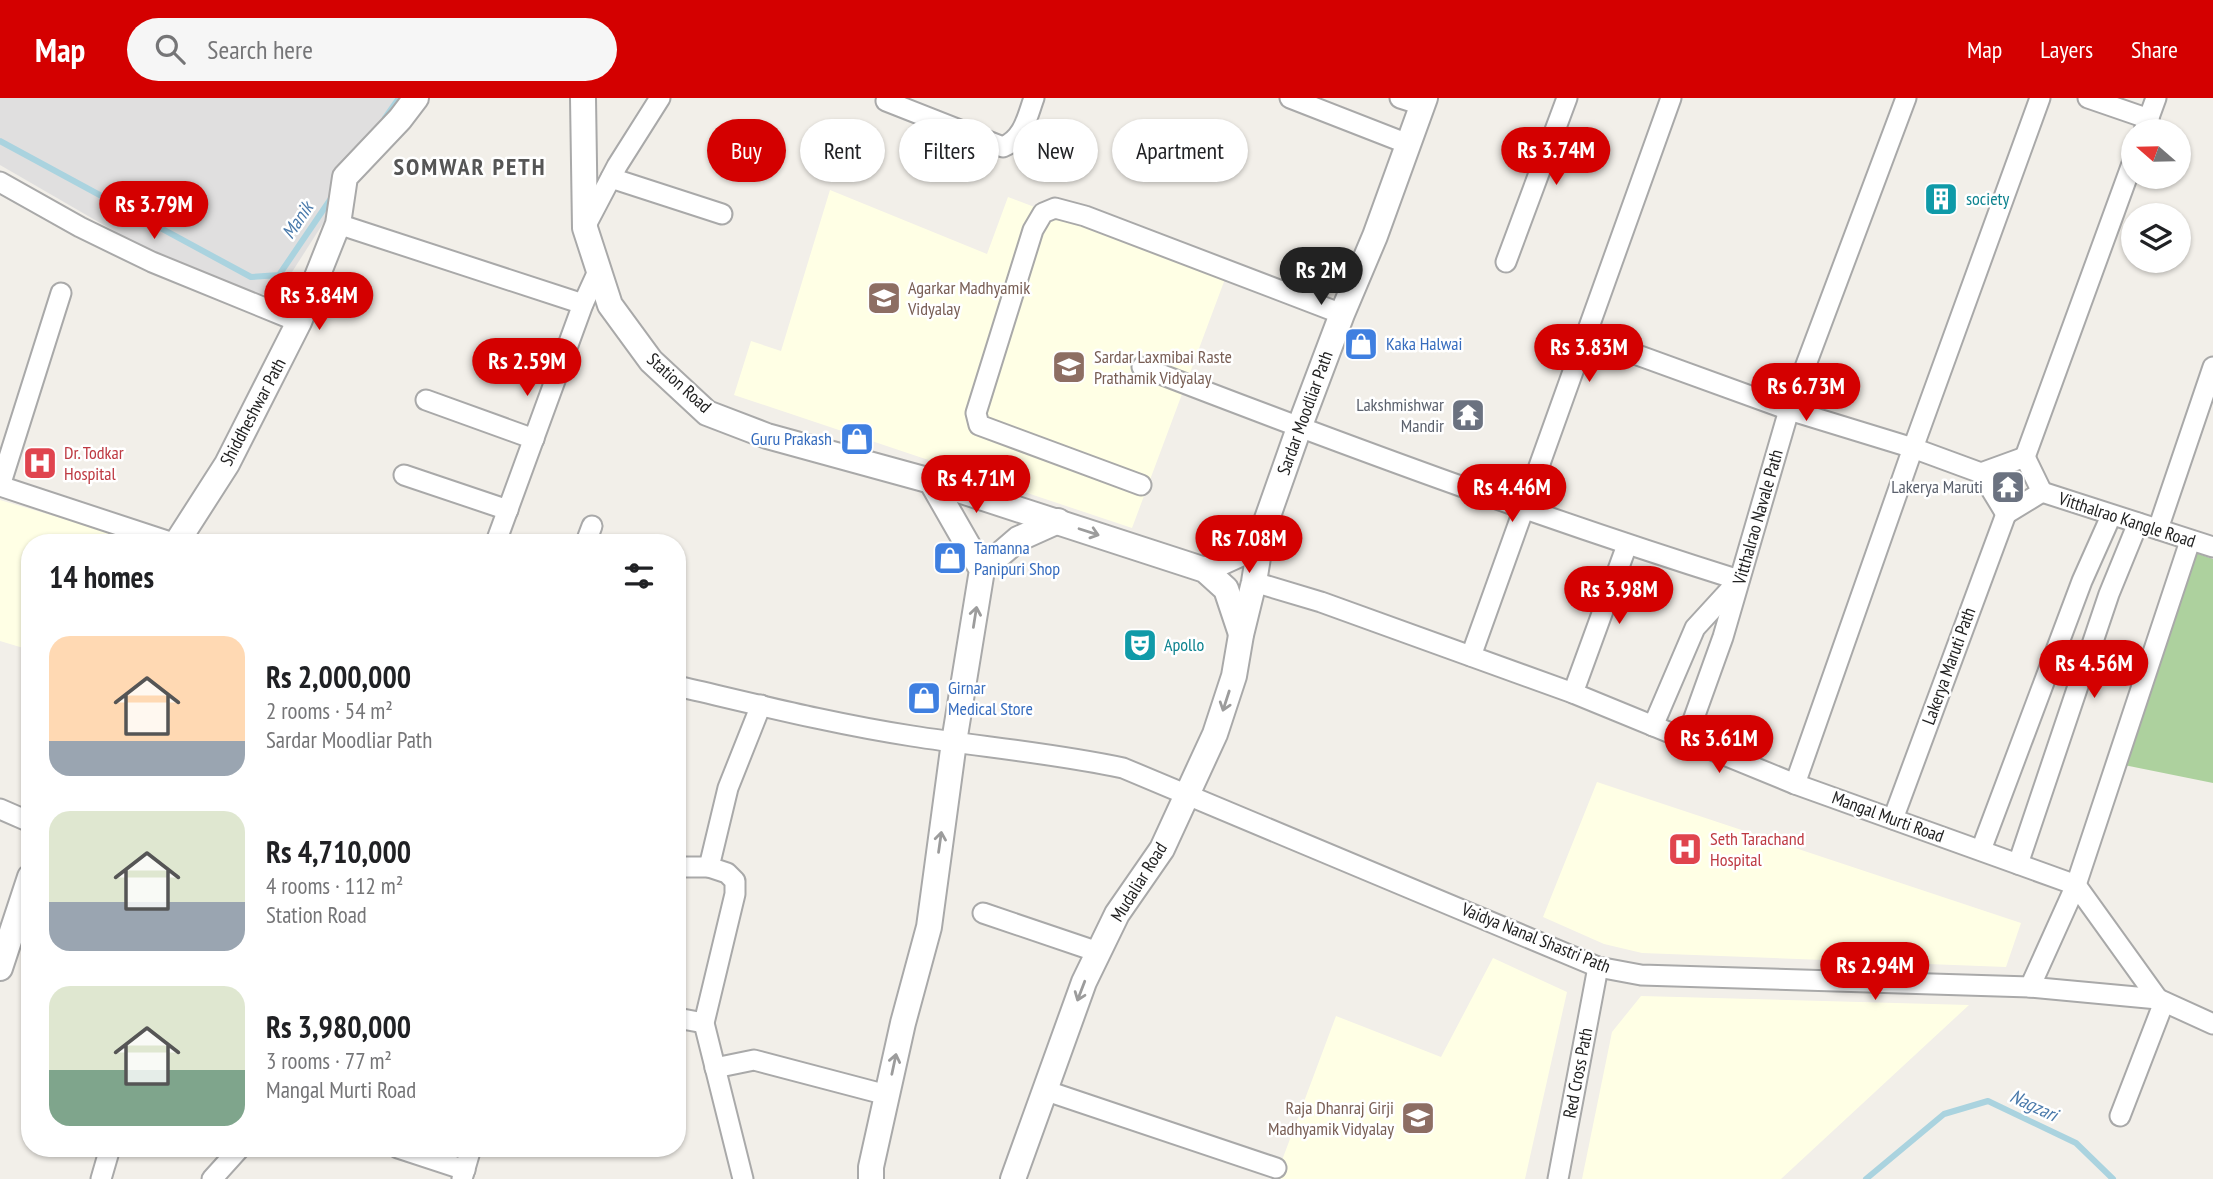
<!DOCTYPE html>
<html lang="en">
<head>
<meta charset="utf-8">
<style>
  :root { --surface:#fff; --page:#f6f6f6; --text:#202124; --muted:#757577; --accent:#d40000 }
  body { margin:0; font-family:"PT Sans Narrow",sans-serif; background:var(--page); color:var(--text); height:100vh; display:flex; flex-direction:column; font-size:26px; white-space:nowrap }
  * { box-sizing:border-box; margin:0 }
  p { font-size:23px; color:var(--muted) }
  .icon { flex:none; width:38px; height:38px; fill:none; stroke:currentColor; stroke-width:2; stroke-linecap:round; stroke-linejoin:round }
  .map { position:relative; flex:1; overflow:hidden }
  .details { position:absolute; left:21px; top:436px; width:665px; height:623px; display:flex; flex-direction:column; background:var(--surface); border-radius:28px; box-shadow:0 2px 5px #0004 }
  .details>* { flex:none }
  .banner { position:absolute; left:707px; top:21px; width:665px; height:63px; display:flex; gap:14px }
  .needle { width:46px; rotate:290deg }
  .fabs { position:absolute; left:2121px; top:21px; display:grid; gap:14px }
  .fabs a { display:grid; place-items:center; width:70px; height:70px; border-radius:50%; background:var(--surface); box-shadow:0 2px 5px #0004; font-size:35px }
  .price { position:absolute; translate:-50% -60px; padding:0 16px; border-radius:24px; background:var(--accent); color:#fff; font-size:23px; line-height:46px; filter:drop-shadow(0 2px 4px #0008) }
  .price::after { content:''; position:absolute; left:50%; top:42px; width:21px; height:16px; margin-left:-10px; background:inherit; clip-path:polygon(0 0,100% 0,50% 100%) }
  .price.on { background:#222; color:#fff }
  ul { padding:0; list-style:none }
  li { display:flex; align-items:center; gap:21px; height:175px; padding:0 28px }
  li span { display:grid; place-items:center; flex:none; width:196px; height:140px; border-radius:21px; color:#555 }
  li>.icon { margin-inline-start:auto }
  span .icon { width:84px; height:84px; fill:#fffc; stroke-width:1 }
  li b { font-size:30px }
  h2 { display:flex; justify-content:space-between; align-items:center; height:84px; padding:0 28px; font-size:30px }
  .pill { padding:0 24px; border-radius:32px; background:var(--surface); box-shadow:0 2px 5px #0004; font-size:24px; line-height:63px }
  .pill.on { background:var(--accent); color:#fff }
  header { display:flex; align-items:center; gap:42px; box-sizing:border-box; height:98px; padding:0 35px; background:var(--accent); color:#fff }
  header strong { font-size:33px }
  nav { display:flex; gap:38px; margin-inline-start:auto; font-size:24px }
  .search { width:490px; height:63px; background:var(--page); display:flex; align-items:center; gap:18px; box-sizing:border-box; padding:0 24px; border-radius:38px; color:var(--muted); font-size:26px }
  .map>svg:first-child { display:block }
  .residential { fill:#e0dfdf }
  .education { fill:#ffffe5 }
  .forest { fill:#add19e }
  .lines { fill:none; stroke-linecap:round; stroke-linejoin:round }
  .stream { stroke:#aad3df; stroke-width:6 }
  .minor-casing { stroke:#a9a9a9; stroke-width:23 }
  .tertiary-casing { stroke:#a9a9a9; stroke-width:28 }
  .minor { stroke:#fff; stroke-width:19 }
  .tertiary { stroke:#fff; stroke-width:24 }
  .oneway { stroke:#9c9c9c }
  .labels { text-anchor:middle; stroke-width:5; stroke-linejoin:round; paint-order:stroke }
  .culture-label { font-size:18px; fill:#0d838f; stroke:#fff; text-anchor:start }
  .education-label { font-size:18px; fill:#785e54; stroke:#fff; text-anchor:start }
  .shop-label { font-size:18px; fill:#366cbe; stroke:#fff; text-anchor:start }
  .street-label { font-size:18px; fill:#222; stroke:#fff }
  .worship-label { font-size:18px; fill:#5b616d; stroke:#fff; text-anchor:end }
  .health-label { font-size:18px; fill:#be3a42; stroke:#fff; text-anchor:start }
  .water-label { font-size:19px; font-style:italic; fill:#4a7aab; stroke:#fff }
  .district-label { font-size:24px; font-weight:bold; letter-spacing:2px; fill:#555; stroke:#fff }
</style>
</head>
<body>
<header>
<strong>Map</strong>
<div class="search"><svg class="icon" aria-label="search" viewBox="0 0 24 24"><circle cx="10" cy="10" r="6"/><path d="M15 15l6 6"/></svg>Search here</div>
<nav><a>Map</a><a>Layers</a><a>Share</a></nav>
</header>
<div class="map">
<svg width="2213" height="1081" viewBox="0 0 2213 1081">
  <rect width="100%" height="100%" fill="#f2efe9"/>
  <!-- residential -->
  <polygon class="residential" points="0,0 403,0 278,196 250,196 140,148 0,67"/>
  <!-- education -->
  <g class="education">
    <polygon points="830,92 987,156 1008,99 1225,181 1132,430 734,297 751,243 781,253"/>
    <polygon points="0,402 115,436 112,444 30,444 30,552 0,543"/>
    <polygon points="1597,684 2021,825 2006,869 1642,855 1604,846 1543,819"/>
    <polygon points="1493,860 1567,894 1525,1081 1275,1081 1336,918 1441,959"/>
    <polygon points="1641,898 1969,907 1781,1081 1582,1081 1612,934"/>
  </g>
  <!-- forest -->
  <polygon class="forest" points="2193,454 2213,461 2213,685 2124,667"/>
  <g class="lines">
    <!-- stream -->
    <g class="stream">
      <polyline points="385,20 399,0"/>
      <polyline points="0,43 251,179 279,177 332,99"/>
      <polyline points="1866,1081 1944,1016 1988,1003 2076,1045 2113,1081"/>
    </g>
    <!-- minor casing -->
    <g class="minor-casing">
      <g id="minor">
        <polyline points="1290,0 1408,46"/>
        <polyline points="1400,0 1422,7"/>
        <polyline points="2088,0 2149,21"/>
        <path d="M886,3L1003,49C1024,40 1027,19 1034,0"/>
        <polyline points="2144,33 2156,0"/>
        <polyline points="611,80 722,116"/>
        <polyline points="0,84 80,129 152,164 299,224"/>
        <polyline points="338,126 583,206"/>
        <polyline points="585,129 617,68 660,0"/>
        <polyline points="1506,164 1567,0"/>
        <polyline points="1585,238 1789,312 1913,350 1981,375"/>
        <path d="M1142,269C1339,345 1538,419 1739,482L1695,530L1653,628"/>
        <polyline points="426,302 534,341"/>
        <polyline points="2025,359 2133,63"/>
        <polygon points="2025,359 2042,394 2006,416 1981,375"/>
        <polyline points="404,377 508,412"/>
        <polyline points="1141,387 979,327 976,315 1033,132 1043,115 1055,110 1085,118 1342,216"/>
        <polyline points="0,388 61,195"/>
        <polyline points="0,388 170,444"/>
        <polyline points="2042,394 2213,449"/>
        <polyline points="2158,431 2213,269"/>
        <polyline points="496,444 583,206 599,171"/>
        <polyline points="586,444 592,428"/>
        <polyline points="1254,484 1321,504 1573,595 1795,686 2076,787 2158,901"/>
        <polyline points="1471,558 1671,0"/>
        <path d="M677,588C755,606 833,626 912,638C982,649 1053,655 1123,670L1598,869L1641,877L2030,889L2158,901L2213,926"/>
        <polyline points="1573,595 1627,447"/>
        <polyline points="1686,642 1723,539 1789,312 1906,0"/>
        <polyline points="1795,686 1913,350 2040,0"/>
        <polyline points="0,711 30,724"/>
        <polyline points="1893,721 2006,416"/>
        <polyline points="1981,752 2082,483 2111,418"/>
        <polyline points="2018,766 2109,496 2138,425"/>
        <polyline points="677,769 709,769"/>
        <polyline points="983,815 1098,854"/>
        <polyline points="2030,889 2076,787 2190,443"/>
        <polyline points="677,920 704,925"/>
        <polyline points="715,970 754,962 887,997"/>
        <polyline points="1044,992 1276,1070"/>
        <polyline points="2120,1018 2164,904"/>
        <polyline points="398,1050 465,1072"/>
        <polyline points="101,1081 110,1050"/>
        <polyline points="212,1081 240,1050"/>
        <polyline points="462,1081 471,1050"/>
        <polyline points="743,1081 704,925 735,796 735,783 727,775 709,769 728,690 761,607"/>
        <polyline points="1558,1081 1598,869"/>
      </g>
    </g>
    <!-- tertiary casing -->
    <g class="tertiary-casing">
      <g id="tertiary">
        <polyline points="583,0 585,130 610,207 651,263 707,315 767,338 931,383 1205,472 1226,491 1241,536"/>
        <polyline points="177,444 227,366 299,224 338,126 345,79 400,21 416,0"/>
        <polyline points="982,472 1018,441 1058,423"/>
        <polyline points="1205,472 1242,455 1262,435"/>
        <polyline points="0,870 30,779"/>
        <polyline points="871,1081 871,1069 903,925 929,829 954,644 982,472 931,383"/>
        <polyline points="1013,1081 1084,884 1117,816 1162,751 1215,636 1234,578 1241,537 1254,484 1262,435 1299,330 1342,216 1375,138 1425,0"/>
      </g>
    </g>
    <!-- minor -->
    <use href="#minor" class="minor"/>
    <!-- tertiary -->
    <use href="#tertiary" class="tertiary"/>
  </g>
  <!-- one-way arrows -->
  <defs><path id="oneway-shaft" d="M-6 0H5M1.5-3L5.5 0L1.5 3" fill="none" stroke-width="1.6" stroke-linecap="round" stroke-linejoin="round" transform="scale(1.75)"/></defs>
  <g class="oneway">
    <use href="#oneway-shaft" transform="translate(1089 434) rotate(18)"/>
    <use href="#oneway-shaft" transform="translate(975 519) rotate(-81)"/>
    <use href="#oneway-shaft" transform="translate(1226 603) rotate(108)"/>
    <use href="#oneway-shaft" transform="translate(940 744) rotate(-82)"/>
    <use href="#oneway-shaft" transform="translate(1081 893) rotate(111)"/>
    <use href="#oneway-shaft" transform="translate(894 966) rotate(-78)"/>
  </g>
  <!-- icons -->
  <defs>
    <g id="building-square" transform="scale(1.75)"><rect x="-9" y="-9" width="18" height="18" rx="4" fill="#0f9aa8" stroke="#fff"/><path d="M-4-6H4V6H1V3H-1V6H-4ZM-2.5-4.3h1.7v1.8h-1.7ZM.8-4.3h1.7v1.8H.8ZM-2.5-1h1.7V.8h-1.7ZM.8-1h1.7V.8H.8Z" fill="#fff"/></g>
    <g id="school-square" transform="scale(1.75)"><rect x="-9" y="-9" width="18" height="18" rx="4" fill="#8d6e63" stroke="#fff"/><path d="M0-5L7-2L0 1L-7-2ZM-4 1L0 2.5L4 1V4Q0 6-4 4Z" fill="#fff"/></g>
    <g id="shop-square" transform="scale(1.75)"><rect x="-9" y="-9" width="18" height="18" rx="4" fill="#3f7fe0" stroke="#fff"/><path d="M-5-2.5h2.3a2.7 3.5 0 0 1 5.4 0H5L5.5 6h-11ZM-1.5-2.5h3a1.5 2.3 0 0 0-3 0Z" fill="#fff"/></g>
    <g id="temple-square" transform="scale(1.75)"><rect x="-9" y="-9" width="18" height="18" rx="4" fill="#6b7280" stroke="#fff"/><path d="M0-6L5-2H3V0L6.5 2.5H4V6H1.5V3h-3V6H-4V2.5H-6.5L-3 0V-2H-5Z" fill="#fff"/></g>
    <g id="hospital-square" transform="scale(1.75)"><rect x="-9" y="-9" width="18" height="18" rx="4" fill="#e0444e" stroke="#fff"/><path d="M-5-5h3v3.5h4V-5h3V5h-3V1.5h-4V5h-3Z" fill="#fff"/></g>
    <g id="theatre-square" transform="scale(1.75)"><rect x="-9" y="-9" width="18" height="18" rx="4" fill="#0f9aa8" stroke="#fff"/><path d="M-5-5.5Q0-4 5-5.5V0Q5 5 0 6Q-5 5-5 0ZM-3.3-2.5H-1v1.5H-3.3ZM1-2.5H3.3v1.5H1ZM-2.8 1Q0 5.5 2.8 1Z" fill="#fff"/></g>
  </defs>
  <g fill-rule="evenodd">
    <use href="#building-square" x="1941" y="101"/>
    <use href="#school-square" x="884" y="200"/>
    <use href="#shop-square" x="1361" y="246"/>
    <use href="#school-square" x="1069" y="269"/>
    <use href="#temple-square" x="1468" y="317"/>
    <use href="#shop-square" x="857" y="341"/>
    <use href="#hospital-square" x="40" y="365"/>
    <use href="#temple-square" x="2008" y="389"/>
    <use href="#shop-square" x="950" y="460"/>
    <use href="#theatre-square" x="1140" y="547"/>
    <use href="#shop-square" x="924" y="600"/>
    <use href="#hospital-square" x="1685" y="751"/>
    <use href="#school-square" x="1418" y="1020"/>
  </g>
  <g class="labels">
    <!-- culture labels -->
    <g class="culture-label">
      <text x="1966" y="107">society</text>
      <text x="1164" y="553">Apollo</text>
    </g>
    <!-- education labels -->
    <g class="education-label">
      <text x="908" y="196">Agarkar Madhyamik<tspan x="908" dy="21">Vidyalay</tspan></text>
      <text x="1094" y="265">Sardar Laxmibai Raste<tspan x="1094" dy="21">Prathamik Vidyalay</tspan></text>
      <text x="1394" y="1016" text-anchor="end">Raja Dhanraj Girji<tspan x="1394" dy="21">Madhyamik Vidyalay</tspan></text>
    </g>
    <!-- shop labels -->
    <g class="shop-label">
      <text x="1386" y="252">Kaka Halwai</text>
      <text x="832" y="347" text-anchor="end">Guru Prakash</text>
      <text x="974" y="456">Tamanna<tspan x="974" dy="21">Panipuri Shop</tspan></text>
      <text x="948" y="596">Girnar<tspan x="948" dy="21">Medical Store</tspan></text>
    </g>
    <!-- street labels -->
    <g class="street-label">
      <text transform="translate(679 285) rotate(42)" y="6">Station Road</text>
      <text transform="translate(253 314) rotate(-62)" y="6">Shiddheshwar Path</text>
      <text transform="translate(1305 315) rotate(-70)" y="6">Sardar Moodliar Path</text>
      <text transform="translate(1758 419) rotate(-74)" y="6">Vitthalrao Navale Path</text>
      <text transform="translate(2127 422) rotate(18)" y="6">Vitthalrao Kangle Road</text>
      <text transform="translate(1949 568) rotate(-70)" y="6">Lakerya Maruti Path</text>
      <text transform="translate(1888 719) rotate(20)" y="6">Mangal Murti Road</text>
      <text transform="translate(1139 784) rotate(-58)" y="6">Mudaliar Road</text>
      <text transform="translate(1536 840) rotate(22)" y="6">Vaidya Nanal Shastri Path</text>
      <text transform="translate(1578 975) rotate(-79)" y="6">Red Cross Path</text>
    </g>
    <!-- worship labels -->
    <g class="worship-label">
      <text x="1444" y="313">Lakshmishwar<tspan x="1444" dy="21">Mandir</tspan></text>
      <text x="1983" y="395">Lakerya Maruti</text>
    </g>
    <!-- health labels -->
    <g class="health-label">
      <text x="64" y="361">Dr. Todkar<tspan x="64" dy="21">Hospital</tspan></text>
      <text x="1710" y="747">Seth Tarachand<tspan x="1710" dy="21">Hospital</tspan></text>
    </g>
    <!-- water labels -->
    <g class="water-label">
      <text transform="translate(297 122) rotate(-56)" y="7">Manik</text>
      <text transform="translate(2034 1007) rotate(25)" y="7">Nagzari</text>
    </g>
    <!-- district labels -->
    <g class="district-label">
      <text x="470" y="77">SOMWAR PETH</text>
    </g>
  </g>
</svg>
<div class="fabs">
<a><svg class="needle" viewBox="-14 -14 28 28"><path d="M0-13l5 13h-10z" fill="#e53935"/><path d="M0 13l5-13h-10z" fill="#757577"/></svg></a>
<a><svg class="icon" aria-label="layers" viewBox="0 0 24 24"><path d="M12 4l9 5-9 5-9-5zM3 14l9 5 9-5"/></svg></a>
</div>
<b class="price" style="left:1556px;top:89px">Rs 3.74M</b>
<b class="price" style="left:154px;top:143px">Rs 3.79M</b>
<b class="price on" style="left:1321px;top:209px">Rs 2M</b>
<b class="price" style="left:319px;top:234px">Rs 3.84M</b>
<b class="price" style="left:1589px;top:286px">Rs 3.83M</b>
<b class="price" style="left:527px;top:300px">Rs 2.59M</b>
<b class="price" style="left:1806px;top:325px">Rs 6.73M</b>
<b class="price" style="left:976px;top:417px">Rs 4.71M</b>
<b class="price" style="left:1512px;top:426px">Rs 4.46M</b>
<b class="price" style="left:1249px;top:477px">Rs 7.08M</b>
<b class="price" style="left:1619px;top:528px">Rs 3.98M</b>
<b class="price" style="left:2094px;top:602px">Rs 4.56M</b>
<b class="price" style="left:1719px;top:677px">Rs 3.61M</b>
<b class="price" style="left:1875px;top:904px">Rs 2.94M</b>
<div class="banner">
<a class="pill on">Buy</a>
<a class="pill">Rent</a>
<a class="pill">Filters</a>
<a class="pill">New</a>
<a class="pill">Apartment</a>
</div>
<section class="details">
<h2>14 homes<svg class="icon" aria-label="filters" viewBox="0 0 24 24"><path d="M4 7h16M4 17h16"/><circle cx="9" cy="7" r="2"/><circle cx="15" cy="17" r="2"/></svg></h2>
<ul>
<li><span style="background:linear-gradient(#ffd9b3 75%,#9aa5b1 0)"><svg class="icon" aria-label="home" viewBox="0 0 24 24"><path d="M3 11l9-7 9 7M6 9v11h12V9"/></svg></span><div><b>Rs 2,000,000</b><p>2 rooms · 54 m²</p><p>Sardar Moodliar Path</p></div></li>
<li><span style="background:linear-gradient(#dfe7d0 65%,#9aa5b1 0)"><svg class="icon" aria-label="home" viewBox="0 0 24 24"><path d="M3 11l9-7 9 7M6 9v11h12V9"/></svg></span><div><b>Rs 4,710,000</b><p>4 rooms · 112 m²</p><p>Station Road</p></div></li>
<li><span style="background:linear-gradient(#dfe7d0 60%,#7fa58c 0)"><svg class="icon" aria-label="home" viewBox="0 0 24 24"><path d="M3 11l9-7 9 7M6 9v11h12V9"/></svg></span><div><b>Rs 3,980,000</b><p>3 rooms · 77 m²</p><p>Mangal Murti Road</p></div></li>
</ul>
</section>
</div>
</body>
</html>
